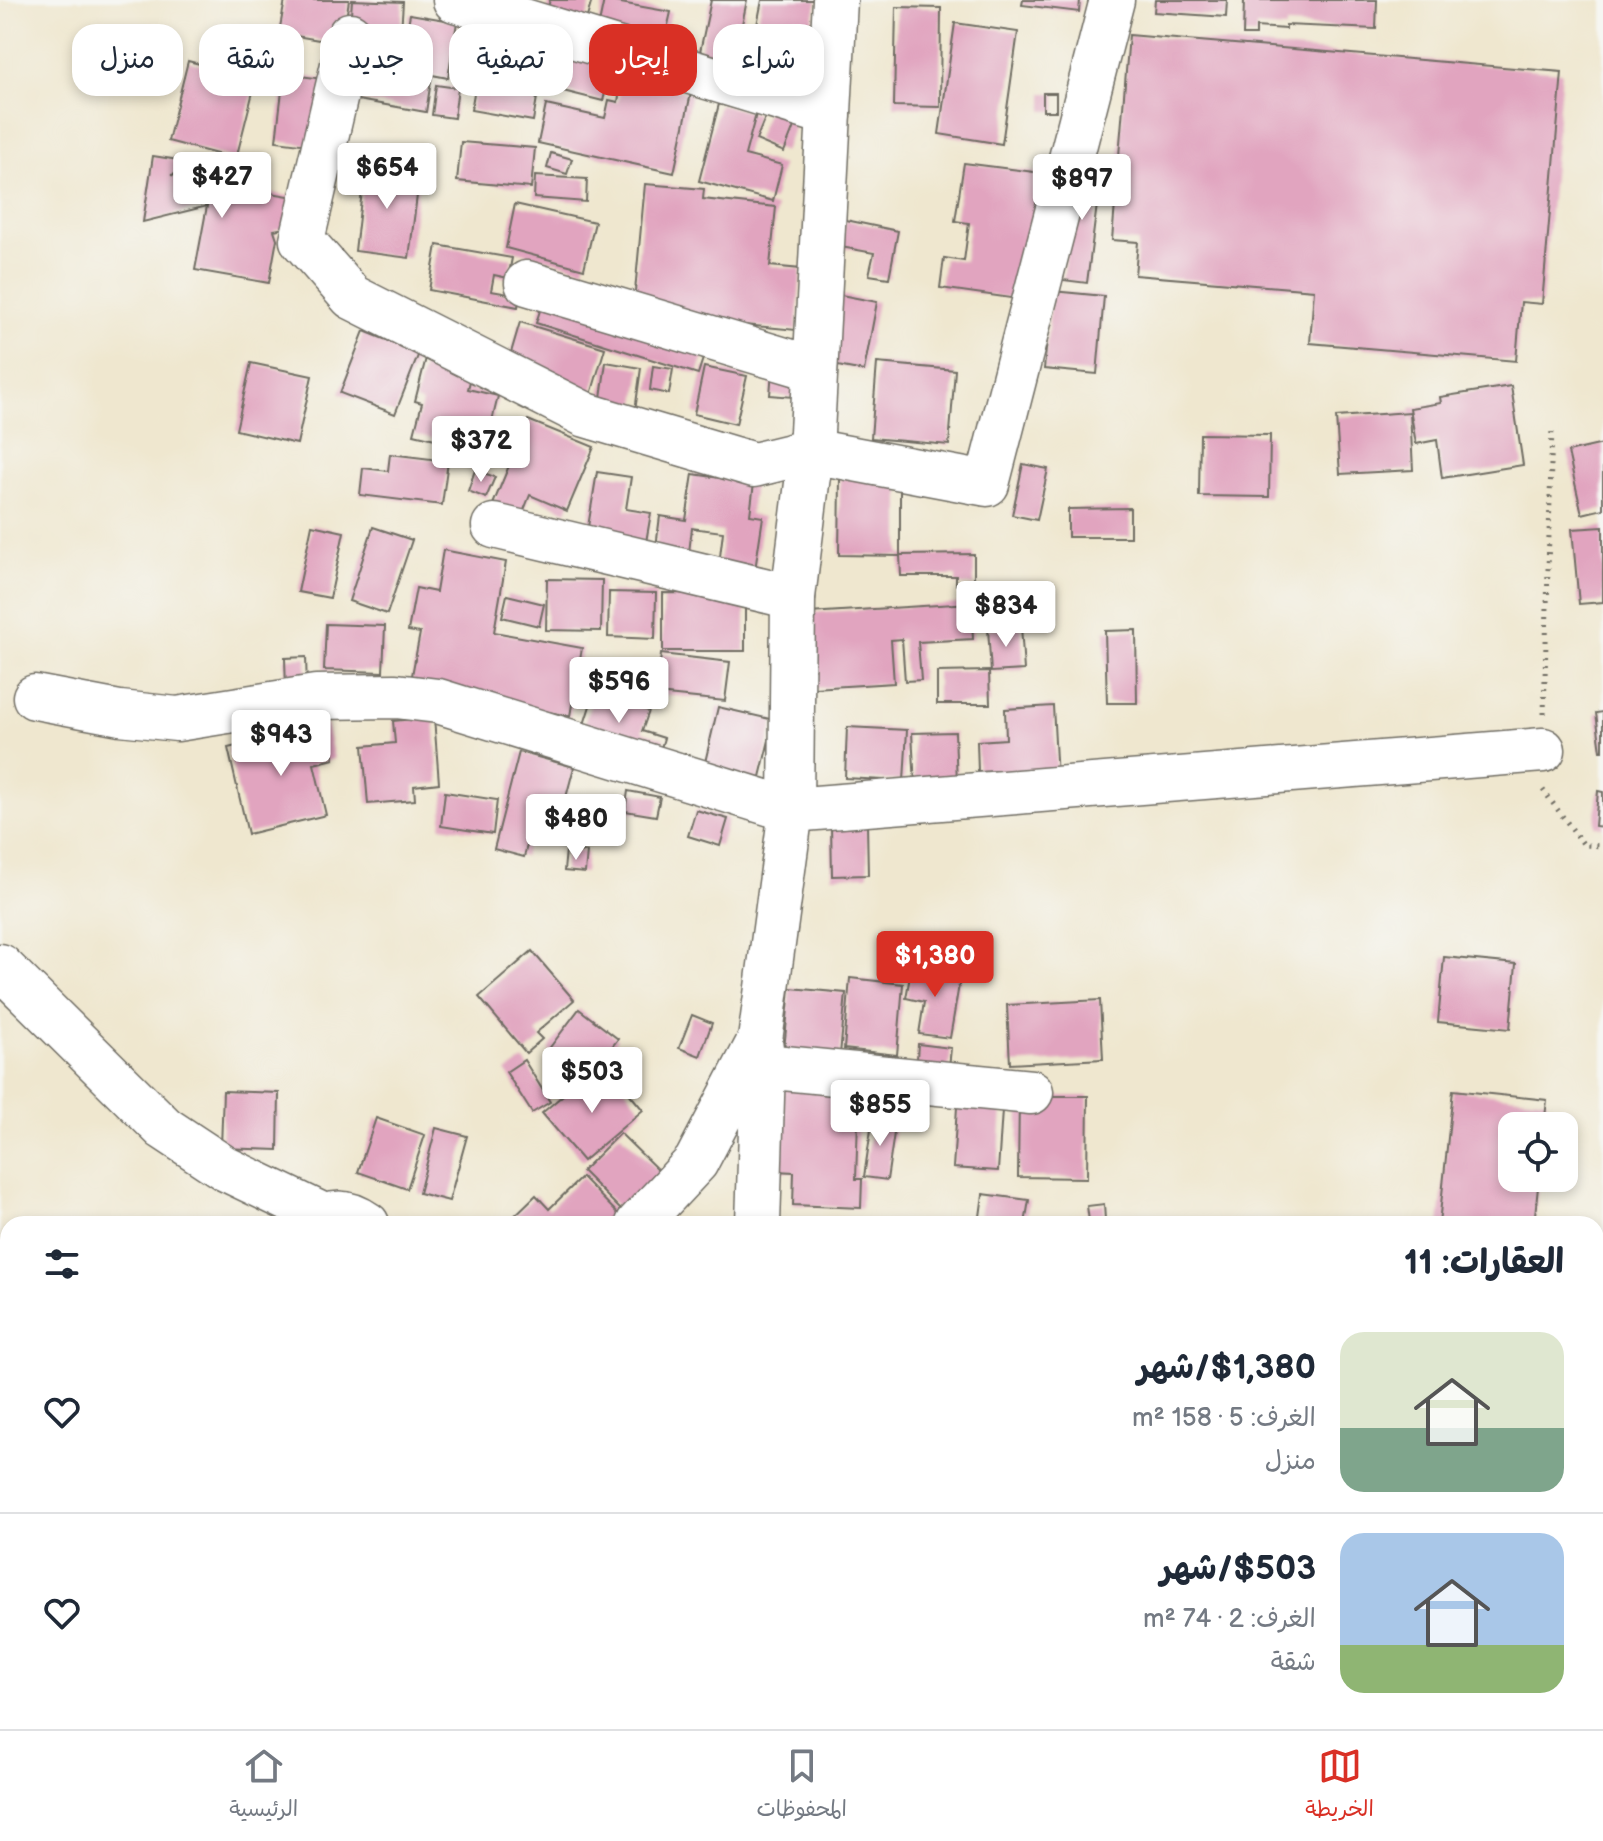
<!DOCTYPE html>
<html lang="ar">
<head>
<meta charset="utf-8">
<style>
  :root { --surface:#fff; --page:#f6f6f7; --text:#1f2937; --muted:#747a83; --line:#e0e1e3; --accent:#d93025 }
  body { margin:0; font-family:"Balsamiq Sans","Playpen Sans Arabic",sans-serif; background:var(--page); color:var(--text); direction:rtl; height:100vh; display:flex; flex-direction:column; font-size:30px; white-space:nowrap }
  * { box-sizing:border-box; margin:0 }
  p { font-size:26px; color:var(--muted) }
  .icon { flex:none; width:44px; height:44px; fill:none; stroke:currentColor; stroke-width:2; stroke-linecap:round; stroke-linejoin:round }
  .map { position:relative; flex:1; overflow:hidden; direction:ltr }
  .side { position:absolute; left:0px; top:1216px; width:1604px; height:514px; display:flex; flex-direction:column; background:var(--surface); border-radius:24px 24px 0 0; box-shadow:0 4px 12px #0003; direction:rtl }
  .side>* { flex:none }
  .top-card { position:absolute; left:24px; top:24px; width:800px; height:72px; direction:rtl; display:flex; gap:16px }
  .buttons { position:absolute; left:1498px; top:1112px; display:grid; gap:16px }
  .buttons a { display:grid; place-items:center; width:80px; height:80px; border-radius:16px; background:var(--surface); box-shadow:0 4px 12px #0003; font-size:40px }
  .price { position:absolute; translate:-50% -68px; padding:0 18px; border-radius:8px; background:#fff; color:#222; font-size:26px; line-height:52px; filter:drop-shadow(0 2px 4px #0008) }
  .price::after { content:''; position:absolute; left:50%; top:48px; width:24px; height:18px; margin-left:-12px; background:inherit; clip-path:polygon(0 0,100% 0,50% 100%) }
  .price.on { background:var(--accent); color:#fff }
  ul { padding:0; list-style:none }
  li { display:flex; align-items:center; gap:24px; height:200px; padding:0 40px }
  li+li { border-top:2px solid var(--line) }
  li span { display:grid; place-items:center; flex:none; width:224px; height:160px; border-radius:24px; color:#555 }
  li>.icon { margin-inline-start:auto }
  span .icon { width:96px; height:96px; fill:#fffc; stroke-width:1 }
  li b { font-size:34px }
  h2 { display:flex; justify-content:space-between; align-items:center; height:96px; padding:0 40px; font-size:34px }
  .chip { padding:0 28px; border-radius:24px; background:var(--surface); box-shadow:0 4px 12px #0003; font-size:28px; line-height:72px }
  .chip.on { background:var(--accent); color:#fff }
  .tab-bar { display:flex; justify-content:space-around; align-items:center; height:112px; border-top:2px solid var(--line); background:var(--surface); font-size:22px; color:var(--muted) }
  .tab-bar a { display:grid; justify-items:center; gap:4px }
  .tab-bar .on { color:var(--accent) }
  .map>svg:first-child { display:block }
  .building { fill:#e1a4bf }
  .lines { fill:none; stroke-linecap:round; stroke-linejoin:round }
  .minor-casing { stroke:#706d64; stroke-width:47 }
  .major-casing { stroke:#706d64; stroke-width:47 }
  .path { stroke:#706d64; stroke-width:5; stroke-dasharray:2 6; stroke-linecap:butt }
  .minor { stroke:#fff; stroke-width:44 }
  .major { stroke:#fff; stroke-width:44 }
</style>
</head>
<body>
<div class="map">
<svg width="1603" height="1729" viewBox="0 0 1603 1729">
  <rect width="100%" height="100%" fill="#f6f6f2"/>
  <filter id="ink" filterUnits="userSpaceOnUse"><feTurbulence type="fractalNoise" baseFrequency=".0125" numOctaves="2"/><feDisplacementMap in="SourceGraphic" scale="16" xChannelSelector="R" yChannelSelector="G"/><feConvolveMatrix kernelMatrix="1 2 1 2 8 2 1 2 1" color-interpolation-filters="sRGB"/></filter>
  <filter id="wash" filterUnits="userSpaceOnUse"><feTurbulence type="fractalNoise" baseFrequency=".006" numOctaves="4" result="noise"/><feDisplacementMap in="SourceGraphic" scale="32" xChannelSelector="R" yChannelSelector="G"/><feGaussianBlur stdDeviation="1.8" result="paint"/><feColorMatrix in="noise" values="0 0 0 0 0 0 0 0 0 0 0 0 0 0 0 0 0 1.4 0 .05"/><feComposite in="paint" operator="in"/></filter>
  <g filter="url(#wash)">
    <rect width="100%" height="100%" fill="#efe7cf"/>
    <g id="blocks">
      <!-- building -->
      <g class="building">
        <polygon points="285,0 349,0 342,44 279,33"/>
        <polygon points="352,0 403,2 401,32 350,28"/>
        <polygon points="550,0 592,0 585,24 546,14"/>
        <polygon points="604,0 671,12 663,47 597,33"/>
        <polygon points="711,0 747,0 733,68 698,61"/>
        <polygon points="762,0 817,0 801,81 748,70"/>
        <polygon points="1023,0 1080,0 1079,12 1022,5"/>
        <polygon points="1155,0 1227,0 1226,17 1154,12"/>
        <polygon points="1244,0 1377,0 1376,29 1286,25 1286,29 1256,27 1256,35 1243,35"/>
        <polygon points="896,7 941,8 940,107 894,106"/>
        <polygon points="410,14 457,22 448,78 432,75 426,112 346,98 356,40 400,48 397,61 422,65 424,49 404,46"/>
        <polygon points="955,23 1018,32 1002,144 939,134"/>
        <polygon points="485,33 524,40 517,77 540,80 533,121 471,110"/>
        <polygon points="1129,35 1562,72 1542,304 1521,302 1516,361 1310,343 1314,290 1135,275 1138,242 1112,240"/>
        <polygon points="534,44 559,48 556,67 531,63"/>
        <polygon points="564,52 612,64 603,101 555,89"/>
        <polygon points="221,58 259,68 236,159 168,141 188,61 219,69"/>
        <polygon points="284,74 324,79 316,146 276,141"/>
        <polygon points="622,79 691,93 674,173 538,143 546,105 605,118 609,100 618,102"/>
        <polygon points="436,85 458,88 454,118 432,115"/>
        <rect x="1043" y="93" width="13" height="18"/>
        <polygon points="719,104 756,114 745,155 782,165 773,201 699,181"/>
        <polygon points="769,108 797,119 784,152 756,140"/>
        <polygon points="461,142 535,148 531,188 457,181"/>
        <polygon points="551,153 572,159 567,174 547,168"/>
        <polygon points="153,156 178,160 181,173 171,175 294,197 289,227 274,230 277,239 269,283 195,270 207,206 143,222"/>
        <polygon points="1078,162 1102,165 1087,283 1063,280"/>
        <polygon points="964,163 1050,174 1033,301 940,288 944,258 964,261 969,223 955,221"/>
        <polygon points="365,165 420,172 409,258 355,251"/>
        <polygon points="535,176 587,179 586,202 534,198"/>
        <polygon points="645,184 704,189 703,199 776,207 770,266 801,269 796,330 672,318 634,302"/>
        <polygon points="515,204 595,222 584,269 506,248"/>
        <polygon points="846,220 898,231 889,278 869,275 874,253 841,247"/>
        <polygon points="437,245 512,258 508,278 494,275 491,291 520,296 518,307 429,290"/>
        <polygon points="1052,291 1104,296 1097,374 1044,369"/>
        <polygon points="546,292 708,343 698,374 536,323"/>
        <polygon points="836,294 877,302 864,371 822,363"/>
        <polygon points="520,322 605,348 590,398 508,363"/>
        <polygon points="364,331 419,353 395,414 340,393"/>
        <polygon points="427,354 474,366 468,389 498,396 485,451 414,434 422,403 415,401"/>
        <polygon points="606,362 641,368 634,418 599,412"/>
        <polygon points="251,363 312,376 297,444 236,430"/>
        <polygon points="877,363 955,370 949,445 871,438"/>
        <polygon points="653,366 673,369 669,394 650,390"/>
        <polygon points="704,367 747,376 736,424 694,414"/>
        <polygon points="772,370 796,372 793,397 770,395"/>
        <polygon points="1511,386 1523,465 1442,478 1437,440 1416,444 1410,408 1441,403 1440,397"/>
        <polygon points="1410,412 1413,470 1340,474 1336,417"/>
        <polygon points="528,420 594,447 567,511 530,495 518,525 489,514"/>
        <polygon points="1200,434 1270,435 1269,497 1199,496"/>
        <polygon points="1603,444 1603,509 1582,514 1568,452"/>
        <polygon points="390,454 448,461 442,505 360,495 363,468 388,471"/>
        <polygon points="1023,464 1048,469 1037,520 1012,515"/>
        <polygon points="475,470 495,477 486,498 468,491"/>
        <polygon points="597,472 631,477 626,509 651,513 646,542 587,533"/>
        <polygon points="693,474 754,483 750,515 763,517 755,570 719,565 723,532 692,528 687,568 654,563 660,516 686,520"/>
        <polygon points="840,478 900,479 900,556 839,555"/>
        <polygon points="1130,508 1130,537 1068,537 1068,509"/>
        <polygon points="312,525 344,532 330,598 298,592"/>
        <polygon points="373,527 412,540 387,614 349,601"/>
        <polygon points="1603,527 1603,602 1579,604 1572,529"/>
        <polygon points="443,550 506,562 494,632 582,648 570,716 410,686 420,633 408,631 416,588 436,592"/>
        <polygon points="974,554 974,585 956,585 956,576 901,576 900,555"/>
        <polygon points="547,579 602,580 601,631 546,630"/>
        <polygon points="609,592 656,593 655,639 608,637"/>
        <polygon points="663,593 745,594 745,651 663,651"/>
        <polygon points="507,595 544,604 539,626 502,617"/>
        <polygon points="971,603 973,639 918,642 921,680 905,681 902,639 891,640 894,683 814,688 809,613"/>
        <polygon points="326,624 385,626 383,672 324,670"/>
        <polygon points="1021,626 1024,670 991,672 988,629"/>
        <polygon points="1136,630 1137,703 1107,703 1105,631"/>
        <polygon points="661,654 730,662 725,701 657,694"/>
        <polygon points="306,657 307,689 286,690 285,658"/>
        <polygon points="989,671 990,704 937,704 937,672"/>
        <polygon points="599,678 626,687 622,702 649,711 642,731 664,738 656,765 579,740"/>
        <polygon points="1053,706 1057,778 1001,781 1000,771 978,772 977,741 1006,739 1005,709"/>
        <polygon points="718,707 774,720 757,789 702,775"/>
        <polygon points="1603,712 1603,751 1601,751 1596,713"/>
        <polygon points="434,717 439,783 414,786 415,800 368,804 363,746 395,743 393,721"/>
        <polygon points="326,724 334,759 314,764 326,815 248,834 228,748"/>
        <polygon points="847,727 907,730 904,781 845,778"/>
        <polygon points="955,732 957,783 915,785 912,733"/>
        <polygon points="519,752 574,767 559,824 534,817 524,857 494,849"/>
        <polygon points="628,791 660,797 656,816 625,811"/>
        <polygon points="1598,791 1603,792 1603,827 1595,826"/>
        <polygon points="445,792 497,800 493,834 441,826"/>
        <polygon points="696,810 728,819 720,846 688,836"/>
        <polygon points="867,824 868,875 832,876 831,825"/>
        <polygon points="566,850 587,852 585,873 564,871"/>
        <polygon points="532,951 574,1000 536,1033 542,1039 526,1053 479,997"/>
        <polygon points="1444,957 1516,964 1510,1029 1438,1022"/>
        <polygon points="912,965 961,973 950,1038 919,1034 924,1002 906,998"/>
        <polygon points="850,978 903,984 897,1055 844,1049"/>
        <polygon points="790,988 846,993 839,1065 783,1060"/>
        <polygon points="1100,1000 1103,1059 1010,1064 1007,1005"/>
        <polygon points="579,1009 618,1039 586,1080 548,1050"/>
        <polygon points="692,1015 712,1023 700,1056 679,1048"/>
        <polygon points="918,1044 951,1048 948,1077 916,1074"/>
        <polygon points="524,1060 550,1102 532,1113 506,1072"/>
        <polygon points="613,1074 643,1110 583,1161 542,1113 583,1078 594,1091"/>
        <polygon points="778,1086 859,1089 856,1179 862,1179 861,1208 793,1205 794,1172 776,1171"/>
        <polygon points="1453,1090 1547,1100 1544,1126 1512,1126 1512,1178 1539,1178 1534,1224 1439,1224"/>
        <polygon points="223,1091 279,1093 278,1150 221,1148"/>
        <polygon points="958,1092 1003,1095 998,1171 953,1168"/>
        <polygon points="1019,1096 1088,1096 1087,1178 1018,1177"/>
        <polygon points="873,1116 896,1120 887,1180 864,1177"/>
        <polygon points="376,1118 425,1135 407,1189 358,1172"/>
        <polygon points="436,1128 467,1136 449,1201 419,1193"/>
        <polygon points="620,1133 662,1174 624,1213 582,1171"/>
        <polygon points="582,1177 625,1221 622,1224 506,1224 536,1195 549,1209"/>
        <polygon points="983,1194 1029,1200 1025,1224 979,1224"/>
        <polygon points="1104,1204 1105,1220 1089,1221 1087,1206"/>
        <polygon points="1603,1697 1603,1729 1548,1729 1546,1722 1596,1722 1596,1699"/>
        <polygon points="1461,1722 1533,1722 1535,1729 1463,1729"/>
      </g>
    </g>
  </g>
  <g filter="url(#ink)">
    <use href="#blocks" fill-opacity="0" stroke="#706d64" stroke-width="2"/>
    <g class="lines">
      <!-- minor casing -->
      <g class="minor-casing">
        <g id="minor">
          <polyline points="455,0 829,114"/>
          <polyline points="350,35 302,240 352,297 586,415 754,465 811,451 987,484 1112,0"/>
          <polyline points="527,283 815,369"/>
          <polyline points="494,526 793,597"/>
          <polyline points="35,697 120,713 177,719 316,697 396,696 438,701 791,810 1543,750"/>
          <polyline points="0,966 164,1128 226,1169 324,1216"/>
          <polyline points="763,1066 1031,1092"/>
          <path d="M312,1224C332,1210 347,1210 367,1224"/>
          <polyline points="758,1224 763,1066 760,1040"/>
          <polyline points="0,1464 8,1459"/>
          <polyline points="744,1729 744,1722"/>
        </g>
      </g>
      <!-- major casing -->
      <g class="major-casing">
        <g id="major">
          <polyline points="638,1224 696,1162 760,1040 791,810 793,597 811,451 835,0"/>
          <polyline points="4,1729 11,1722"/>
        </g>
      </g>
      <!-- path -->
      <g class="path">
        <polyline points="1544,714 1552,427"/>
        <polyline points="1543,790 1584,845 1603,846"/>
      </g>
      <!-- minor -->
      <use href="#minor" class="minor"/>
      <!-- major -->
      <use href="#major" class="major"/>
    </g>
  </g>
</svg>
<div class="buttons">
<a><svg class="icon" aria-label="locate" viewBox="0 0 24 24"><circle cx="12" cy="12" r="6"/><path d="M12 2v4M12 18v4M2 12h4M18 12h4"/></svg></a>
</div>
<b class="price" style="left:387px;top:211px">$654</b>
<b class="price" style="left:222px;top:220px">$427</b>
<b class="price" style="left:1082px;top:222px">$897</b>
<b class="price" style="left:481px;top:484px">$372</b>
<b class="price" style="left:1006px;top:649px">$834</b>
<b class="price" style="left:619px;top:725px">$596</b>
<b class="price" style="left:281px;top:778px">$943</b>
<b class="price" style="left:576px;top:862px">$480</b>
<b class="price on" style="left:935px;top:999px">$1,380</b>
<b class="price" style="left:592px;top:1115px">$503</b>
<b class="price" style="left:880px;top:1148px">$855</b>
<div class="top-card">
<a class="chip">شراء</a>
<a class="chip on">إيجار</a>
<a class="chip">تصفية</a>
<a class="chip">جديد</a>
<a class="chip">شقة</a>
<a class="chip">منزل</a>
</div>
<section class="side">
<h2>العقارات: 11<svg class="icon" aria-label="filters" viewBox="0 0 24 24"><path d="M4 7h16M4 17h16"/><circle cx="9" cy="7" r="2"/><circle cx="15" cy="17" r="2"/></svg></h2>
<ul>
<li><span style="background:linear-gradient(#dfe7d0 60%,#7fa58c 0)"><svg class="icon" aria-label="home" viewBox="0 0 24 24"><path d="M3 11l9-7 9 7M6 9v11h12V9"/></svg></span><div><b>$1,380/شهر</b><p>الغرف: 5 · 158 m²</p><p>منزل</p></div><svg class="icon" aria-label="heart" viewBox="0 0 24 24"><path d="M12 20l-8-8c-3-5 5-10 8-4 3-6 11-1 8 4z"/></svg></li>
<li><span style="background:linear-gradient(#a9c7e8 70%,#8fb573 0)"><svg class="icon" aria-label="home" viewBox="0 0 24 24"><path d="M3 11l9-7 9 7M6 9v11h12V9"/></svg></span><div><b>$503/شهر</b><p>الغرف: 2 · 74 m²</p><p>شقة</p></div><svg class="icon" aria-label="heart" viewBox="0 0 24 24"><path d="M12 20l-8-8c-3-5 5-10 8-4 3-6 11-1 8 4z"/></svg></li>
</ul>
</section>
</div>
<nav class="tab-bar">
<a class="on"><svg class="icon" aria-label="map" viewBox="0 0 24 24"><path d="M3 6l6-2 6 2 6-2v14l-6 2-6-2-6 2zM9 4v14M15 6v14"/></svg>الخريطة</a>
<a><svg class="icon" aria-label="saved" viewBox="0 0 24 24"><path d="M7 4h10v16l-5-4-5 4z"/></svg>المحفوظات</a>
<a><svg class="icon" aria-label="home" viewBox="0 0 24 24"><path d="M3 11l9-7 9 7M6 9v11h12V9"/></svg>الرئيسية</a>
</nav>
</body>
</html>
